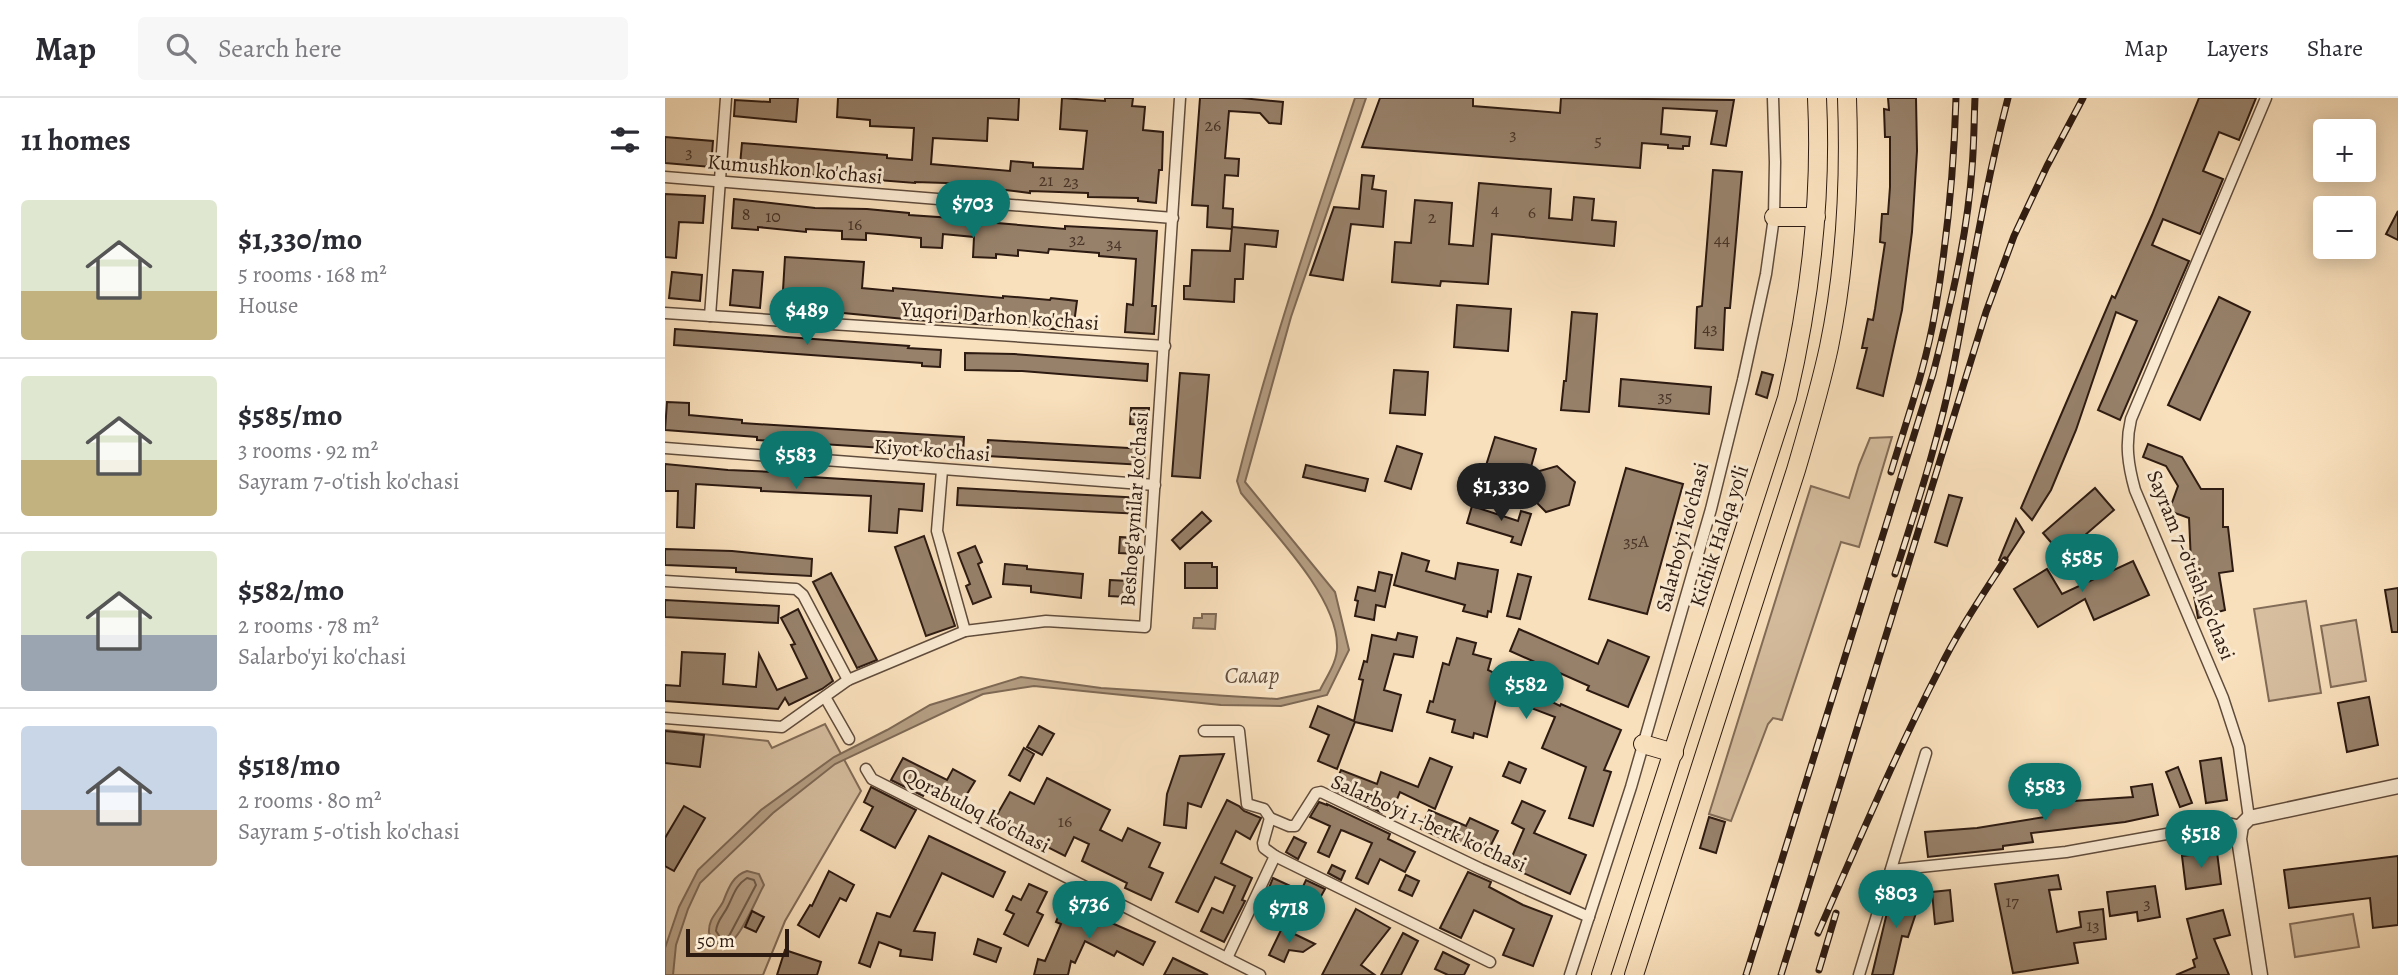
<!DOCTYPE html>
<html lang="en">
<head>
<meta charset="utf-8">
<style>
  :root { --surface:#fff; --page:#f7f7f7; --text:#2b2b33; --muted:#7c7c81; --line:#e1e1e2; --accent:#0f766e }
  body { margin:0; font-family:Alegreya,serif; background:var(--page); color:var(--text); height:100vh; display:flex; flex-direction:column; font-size:26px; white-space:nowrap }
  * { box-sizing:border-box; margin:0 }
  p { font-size:23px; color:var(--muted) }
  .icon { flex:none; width:38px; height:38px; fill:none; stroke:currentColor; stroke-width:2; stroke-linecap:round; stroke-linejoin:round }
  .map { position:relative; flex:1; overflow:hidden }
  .details { display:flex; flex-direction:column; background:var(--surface); width:665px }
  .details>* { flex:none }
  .fabs { position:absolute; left:1648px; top:21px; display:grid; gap:14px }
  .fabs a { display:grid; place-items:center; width:63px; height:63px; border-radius:7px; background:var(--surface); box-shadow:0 4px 18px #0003; font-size:35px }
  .scale { position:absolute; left:21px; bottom:18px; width:103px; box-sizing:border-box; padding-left:7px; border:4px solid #2d1a11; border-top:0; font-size:19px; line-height:24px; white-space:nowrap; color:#2d1a11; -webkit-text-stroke:5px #fbebd3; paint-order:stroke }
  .price { position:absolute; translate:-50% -60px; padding:0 16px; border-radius:24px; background:var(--accent); color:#fff; font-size:23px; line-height:46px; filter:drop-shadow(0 2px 4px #0008) }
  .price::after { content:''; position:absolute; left:50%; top:42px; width:21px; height:16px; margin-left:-10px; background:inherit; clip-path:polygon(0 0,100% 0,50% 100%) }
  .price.active { background:#222; color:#fff }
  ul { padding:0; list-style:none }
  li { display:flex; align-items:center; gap:21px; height:175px; padding:0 21px }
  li+li { border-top:2px solid var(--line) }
  li span { display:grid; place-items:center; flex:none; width:196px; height:140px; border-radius:7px; color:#555 }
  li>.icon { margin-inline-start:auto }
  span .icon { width:84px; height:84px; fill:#fffc; stroke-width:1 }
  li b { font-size:30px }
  h2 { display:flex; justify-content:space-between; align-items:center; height:84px; padding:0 21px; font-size:30px }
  header { display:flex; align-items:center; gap:42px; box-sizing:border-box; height:98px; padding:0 35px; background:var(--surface); border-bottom:2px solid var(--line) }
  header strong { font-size:33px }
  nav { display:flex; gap:38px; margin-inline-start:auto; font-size:24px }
  .search { width:490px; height:63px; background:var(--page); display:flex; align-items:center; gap:18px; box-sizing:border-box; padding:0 24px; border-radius:7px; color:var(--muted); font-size:26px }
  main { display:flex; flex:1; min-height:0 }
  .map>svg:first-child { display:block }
  .green { fill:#d6be9f; stroke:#826c58; stroke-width:2 }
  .water { fill:#b49d82; stroke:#7e6955; stroke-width:2 }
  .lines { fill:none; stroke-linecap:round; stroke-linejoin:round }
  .shore { stroke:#705c4a; stroke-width:2 }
  .building { fill:#97816a; stroke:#2d1a11; stroke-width:2 }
  .minor-casing { stroke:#604c3c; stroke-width:13 }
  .tertiary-casing { stroke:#604c3c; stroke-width:17 }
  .trunk-casing { stroke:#2d1a11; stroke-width:20 }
  .minor { stroke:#fbebd3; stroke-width:10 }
  .tertiary { stroke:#fbebd3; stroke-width:14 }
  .trunk { stroke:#f9e0bc; stroke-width:18 }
  .rail-casing { stroke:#2d1a11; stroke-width:7 }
  .rail { stroke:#fbebd3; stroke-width:4.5; stroke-dasharray:13; stroke-linecap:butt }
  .labels { text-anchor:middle; stroke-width:6; stroke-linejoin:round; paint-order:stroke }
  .number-label { font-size:18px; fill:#483427 }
  .street-label { font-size:21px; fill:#2d1a11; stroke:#fbebd3 }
  .water-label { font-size:23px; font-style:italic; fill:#634e3e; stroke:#fbebd3 }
</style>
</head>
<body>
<header>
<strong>Map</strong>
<div class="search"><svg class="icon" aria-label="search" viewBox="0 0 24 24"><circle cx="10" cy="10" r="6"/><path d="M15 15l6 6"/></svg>Search here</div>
<nav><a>Map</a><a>Layers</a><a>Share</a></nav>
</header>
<main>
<section class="details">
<h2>11 homes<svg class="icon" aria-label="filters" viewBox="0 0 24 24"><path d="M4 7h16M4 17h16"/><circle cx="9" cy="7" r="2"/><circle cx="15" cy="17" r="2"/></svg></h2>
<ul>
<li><span style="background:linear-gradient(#dfe7d0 65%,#c2b280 0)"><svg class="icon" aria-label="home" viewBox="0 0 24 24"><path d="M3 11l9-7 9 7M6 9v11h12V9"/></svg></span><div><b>$1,330/mo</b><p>5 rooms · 168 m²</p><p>House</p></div></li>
<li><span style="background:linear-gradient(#dfe7d0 60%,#c2b280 0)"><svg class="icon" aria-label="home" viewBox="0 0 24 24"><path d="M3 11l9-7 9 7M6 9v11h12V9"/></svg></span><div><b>$585/mo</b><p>3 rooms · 92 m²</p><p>Sayram 7-o'tish ko'chasi</p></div></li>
<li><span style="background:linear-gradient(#dfe7d0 60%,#9aa5b1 0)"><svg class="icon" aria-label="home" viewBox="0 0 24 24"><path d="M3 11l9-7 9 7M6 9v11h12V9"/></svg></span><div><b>$582/mo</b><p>2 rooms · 78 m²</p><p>Salarbo'yi ko'chasi</p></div></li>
<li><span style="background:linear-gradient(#c9d6e8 60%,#b9a48a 0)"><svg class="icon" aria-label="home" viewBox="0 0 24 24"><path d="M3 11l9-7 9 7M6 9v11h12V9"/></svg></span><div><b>$518/mo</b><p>2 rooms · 80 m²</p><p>Sayram 5-o'tish ko'chasi</p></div></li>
</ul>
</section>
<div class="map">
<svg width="1733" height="877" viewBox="0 0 1733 877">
  <rect width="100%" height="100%" fill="#f9e0bc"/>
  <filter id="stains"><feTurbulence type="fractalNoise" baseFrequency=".00286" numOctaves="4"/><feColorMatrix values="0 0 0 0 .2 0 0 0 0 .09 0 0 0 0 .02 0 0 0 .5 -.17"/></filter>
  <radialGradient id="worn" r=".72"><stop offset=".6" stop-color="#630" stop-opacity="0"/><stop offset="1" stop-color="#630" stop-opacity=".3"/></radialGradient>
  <!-- green -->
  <g class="green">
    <polygon points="1227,339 1194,449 1176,444 1117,622 1108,620 1103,626 1066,723 1044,716 1146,388 1184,400 1194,367 1205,340"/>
    <polygon points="1641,503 1656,595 1604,603 1589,511"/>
    <polygon points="1691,522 1701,583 1666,589 1656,528"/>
    <polygon points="160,626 196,693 120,823 98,877 0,877 0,632 103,643 107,650"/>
    <polygon points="1688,816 1694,849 1630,859 1625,826"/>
  </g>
  <!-- water -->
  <g class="water">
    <path d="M690,0H701L626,219L580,384L670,494L684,552L662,597L616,608L556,607L369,588L318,596L170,666L108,715L35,785L23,811L11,847L8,877H0V850L14,809L33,772L96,712L169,659L222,632L265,607L356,579L436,590L612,601L655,592C662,578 673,563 672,547C672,498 606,432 576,395L572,383C605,252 647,128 690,0Z"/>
    <polygon points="537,516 551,516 550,531 528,530 529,520 537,520"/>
    <path d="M82,773L94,776L99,787C90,803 73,849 55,850L44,835C43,821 52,815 58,804C63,791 68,777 82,773Z"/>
  </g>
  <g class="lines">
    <!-- shore -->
    <path class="shore" d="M82,780L89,782L91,787L64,838L57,842L51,833C52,822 59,817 63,808C69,796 71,787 82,780Z"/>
  </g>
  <!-- building -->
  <g class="building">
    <polygon points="105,0 133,0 131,24 69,18 70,2 105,4"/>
    <polygon points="173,0 354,0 353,22 323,20 322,43 268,40 266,66 345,73 346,63 368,65 368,69 418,71 422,33 395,31 397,0 440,3 440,0 468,0 467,8 480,9 478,32 498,34 497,72 494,72 491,105 473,103 473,100 423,99 423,95 365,93 365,95 281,85 250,84 250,85 124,75 124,71 75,67 77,45 222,57 222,60 247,62 249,30 205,28 205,22 172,19"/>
    <polygon points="535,0 576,0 618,4 616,26 604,25 595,15 564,13 560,60 574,61 573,78 560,77 558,110 568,111 567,131 542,129 543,108 527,107"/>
    <polygon points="715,0 808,0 808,8 895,15 896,0 1069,2 1061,48 1046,46 1052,13 998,10 996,36 1025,39 1024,48 1018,48 1018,51 1003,50 1003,47 977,45 975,70 697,49"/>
    <polygon points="1223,0 1251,0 1252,53 1247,134 1237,212 1218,298 1192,290 1202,250 1197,250 1203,221 1208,222 1210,211 1220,145 1215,144 1217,116 1223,116 1225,89 1225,39 1220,39 1219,11 1224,12"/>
    <polygon points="1534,0 1591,0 1574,42 1554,34 1538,73 1558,81 1535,136 1498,121 1487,147 1524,163 1455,322 1433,312 1472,223 1451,214 1411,332 1386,392 1367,422 1356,410 1447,198 1450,200 1487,117"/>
    <polygon points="0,39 48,43 46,69 0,65"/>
    <polygon points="1048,72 1077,74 1065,210 1060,210 1058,252 1030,250 1032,209 1037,208"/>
    <polygon points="697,77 709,78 707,91 721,93 718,129 686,126 678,182 645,177 669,109 694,111"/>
    <polygon points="814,85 886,91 884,120 907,122 909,99 929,101 927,122 951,124 949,148 827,136 823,186 776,183 775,188 727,184 730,144 746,145 750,102 787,105 784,146 808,148"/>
    <polygon points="0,96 40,98 38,125 14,124 11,160 0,159"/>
    <polygon points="69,101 150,110 202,111 244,115 244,117 332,123 332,125 400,131 400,128 492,133 487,208 491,208 489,236 460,234 462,206 468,207 471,161 434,158 434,155 384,151 383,155 353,152 353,158 331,156 331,160 308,159 309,139 278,136 277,150 256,149 256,140 225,137 201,135 201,142 177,141 177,133 141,131 141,134 93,129 93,132 67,130"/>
    <polygon points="1733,113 1733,142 1721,136"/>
    <polygon points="567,129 613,133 611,149 580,146 578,181 570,181 569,204 519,201 519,188 525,188 527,152 565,153"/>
    <polygon points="120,159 199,164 197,190 228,193 228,190 338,200 338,198 385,202 386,200 412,203 408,233 327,225 327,227 250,222 117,209"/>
    <polygon points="68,172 98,174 95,210 65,207"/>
    <polygon points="7,174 37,177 35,203 4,200"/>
    <polygon points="1554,199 1585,214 1535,322 1503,307"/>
    <polygon points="792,207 846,211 843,253 789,249"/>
    <polygon points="907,214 932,216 924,314 896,312 899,283 901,283"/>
    <polygon points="10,231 244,248 243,250 276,252 275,269 257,268 257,265 9,247"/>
    <polygon points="300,255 349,256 483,266 482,283 357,273 300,272"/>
    <polygon points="729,272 763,274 760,317 725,315"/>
    <polygon points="1097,274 1108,277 1102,300 1091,296"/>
    <polygon points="515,275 544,277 535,380 507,378"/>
    <polygon points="956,281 1046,289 1044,316 954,308"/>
    <polygon points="2,304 24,305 24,317 77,322 77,325 299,339 298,355 92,342 92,339 0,332"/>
    <polygon points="466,310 484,310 483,327 465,326"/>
    <polygon points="830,339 871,351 864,376 892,368 910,384 904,407 881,414 864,397 865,391 818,377"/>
    <polygon points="323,342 480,351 479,367 322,358"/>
    <polygon points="1483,346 1517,359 1536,391 1558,391 1558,429 1563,429 1568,473 1554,475 1560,512 1533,520 1523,465 1526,464 1524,420 1504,413 1513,388 1501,368 1478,359"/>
    <polygon points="732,348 757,356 746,391 720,383"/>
    <polygon points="0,366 63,372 131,375 130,378 259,386 257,413 234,411 232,435 204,433 206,398 96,393 96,390 31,386 29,430 12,429 13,393 0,393"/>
    <polygon points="641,367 703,381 700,393 638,379"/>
    <polygon points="961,370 1018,386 982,516 924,501"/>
    <polygon points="293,390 478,400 477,416 292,407"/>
    <polygon points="1430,390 1449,412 1397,457 1378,435"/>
    <polygon points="1284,397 1297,400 1282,448 1270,444"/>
    <polygon points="807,408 853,423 856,413 866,416 856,447 846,444 848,439 802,425"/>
    <polygon points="537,414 546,423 515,451 507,442"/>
    <polygon points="1351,421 1359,434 1339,465 1334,462"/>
    <polygon points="259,438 290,528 261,538 230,449"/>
    <polygon points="455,439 474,440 473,456 454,455"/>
    <polygon points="310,448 317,464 313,466 326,499 308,506 301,488 305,486 293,455"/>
    <polygon points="0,451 67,453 147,461 146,478 71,474 71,470 0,467"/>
    <polygon points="737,455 764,463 761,473 790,481 793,465 833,472 826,514 823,513 822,519 798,513 800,507 729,487"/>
    <polygon points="1468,463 1484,497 1429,522 1420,501 1373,529 1349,491 1382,471 1397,496"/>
    <polygon points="520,465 547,465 547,469 552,469 552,490 520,490"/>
    <polygon points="340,466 362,468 362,471 418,476 416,500 366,494 366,488 338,486"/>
    <polygon points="714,474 727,477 720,509 711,507 709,522 690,518 693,503 690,502 693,489 710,493"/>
    <polygon points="166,475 212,562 192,570 148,484"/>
    <polygon points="853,476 866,479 855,521 842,518"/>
    <polygon points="445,482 463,483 462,499 444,498"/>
    <polygon points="1733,490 1733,534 1727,534 1720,492"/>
    <polygon points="0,502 114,508 113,525 0,519"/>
    <polygon points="133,511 168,583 157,591 124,607 120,600 113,611 0,603 0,587 15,588 17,554 60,556 58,586 91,589 94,556 112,592 142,580 126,547 130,546 116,520"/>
    <polygon points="854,531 933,566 943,542 984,559 963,609 922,592 924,588 845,553"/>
    <polygon points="733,535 752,539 748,559 729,556 719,592 736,597 727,633 690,624 672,671 653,663 664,637 645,629 653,608 689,623 698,582 694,581 699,563 702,564 707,537 731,542"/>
    <polygon points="792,540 811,545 808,556 826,561 823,572 895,608 896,606 956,632 939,672 946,674 928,728 904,720 921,669 877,650 890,619 832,597 822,639 809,635 808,640 787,634 790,622 762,614 765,603 768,604 778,565 784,567"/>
    <polygon points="1704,599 1713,647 1682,654 1673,605"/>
    <polygon points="374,628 389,636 377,657 362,649"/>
    <polygon points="0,633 39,637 35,669 0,665"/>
    <polygon points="359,650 369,656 355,683 344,677"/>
    <polygon points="559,656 536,709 523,705 521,730 499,727 502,696 515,658"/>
    <polygon points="238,660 282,682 288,671 310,683 294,709 262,690 258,698 226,682"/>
    <polygon points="765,660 787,669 770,711 735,694 730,706 722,703 717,715 668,691 676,672 712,686 716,674 753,689"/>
    <polygon points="1556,660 1562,702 1541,705 1535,663"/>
    <polygon points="844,664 861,671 855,685 838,678"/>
    <polygon points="1513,669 1527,705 1515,709 1501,674"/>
    <polygon points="382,680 445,712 435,732 457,743 463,730 495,745 484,769 498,775 486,802 460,790 462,785 417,763 424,746 409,739 400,758 329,722 345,694 369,706"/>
    <polygon points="1487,686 1493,717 1460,724 1366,735 1368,744 1338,748 1338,751 1263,759 1260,734 1312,730 1380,719 1378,705 1468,699 1466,689"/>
    <polygon points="206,689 251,712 230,750 196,732 208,709 199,704"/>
    <polygon points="562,702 574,708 579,713 596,720 585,741 571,733 556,765 587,780 577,802 580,803 559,844 536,833 547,810 558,815 570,788 550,779 533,814 511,804"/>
    <polygon points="857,703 880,713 869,735 921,757 905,796 843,768 859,731 847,725"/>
    <polygon points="654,704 662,707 662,706 725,736 723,741 750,754 740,774 715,761 703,786 691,780 707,745 679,733 676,732 664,759 653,754 665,728 645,719"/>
    <polygon points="19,708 40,720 9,773 0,768 0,740"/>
    <polygon points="764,712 801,728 805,720 833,733 821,757 782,739 780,742 756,731"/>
    <polygon points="1044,719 1060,724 1051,755 1035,750"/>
    <polygon points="264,738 340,774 328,799 277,775 249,833 270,835 267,862 235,858 236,852 214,844 205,869 194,865 212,815 225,819"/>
    <polygon points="629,739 641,745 633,761 621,754"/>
    <polygon points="1552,754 1556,786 1521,791 1517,758"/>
    <polygon points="1733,758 1733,827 1708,830 1705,800 1624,810 1619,772"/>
    <polygon points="667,767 680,773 676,782 663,775"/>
    <polygon points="164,773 189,787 181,803 175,800 154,839 133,827 145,807 147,808"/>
    <polygon points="803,774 826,784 824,789 858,807 887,818 868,868 838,857 849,831 809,812 796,840 775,830"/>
    <polygon points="741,777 754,783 747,798 734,792"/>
    <polygon points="1393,777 1396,791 1384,792 1392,834 1416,829 1414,814 1438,811 1441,841 1409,845 1413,865 1348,875 1330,786"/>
    <polygon points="608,780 636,793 641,782 660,791 649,811 604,790"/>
    <polygon points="364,786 382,794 372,814 378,817 363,848 339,836 349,816 341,812 348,798 356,802"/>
    <polygon points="1490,788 1495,819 1473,823 1472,814 1445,818 1442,794"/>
    <polygon points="1285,792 1288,823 1270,826 1267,794"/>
    <polygon points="1227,794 1258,794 1243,839 1237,838 1228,877 1207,877"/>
    <polygon points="399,804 490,844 478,867 452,853 449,858 420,843 410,865 406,863 403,877 369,877 373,861 380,863 396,826 391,824"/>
    <polygon points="691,811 725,830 696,867 710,877 657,877"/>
    <polygon points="1558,812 1565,837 1549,841 1564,877 1511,877 1530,869 1528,862 1532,860 1522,821"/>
    <polygon points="87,813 99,819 91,834 80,829"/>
    <polygon points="617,830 650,846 638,854 624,852 619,864 604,857"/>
    <polygon points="738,835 753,843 736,877 716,877"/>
    <polygon points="313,841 336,850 331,864 309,856"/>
    <polygon points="120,852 156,864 152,877 112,877"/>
    <polygon points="778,854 804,867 799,877 783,877 770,871"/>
    <polygon points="508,860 543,877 499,877"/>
  </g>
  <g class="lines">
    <!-- minor casing -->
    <g class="minor-casing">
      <g id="minor">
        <polyline points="0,79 508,120"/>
        <polyline points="0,215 500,248"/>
        <polyline points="45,218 61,0"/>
        <polyline points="0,350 490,387"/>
        <polyline points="277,372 272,433 300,533"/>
        <polyline points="0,483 131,491 138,497 183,582"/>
        <polyline points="160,599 184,641"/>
        <polyline points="0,620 117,629 183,582 300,533 381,523 480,529 515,0"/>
        <polyline points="539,633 574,633 582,706 599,711 605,720"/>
        <polyline points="201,671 207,681 595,877"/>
        <path d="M1584,720L1574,649L1558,600L1470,392C1463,367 1460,346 1466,321L1601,0"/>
        <polyline points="610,758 825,864"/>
        <polyline points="1226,772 1401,754 1563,725 1576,728"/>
        <polyline points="562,860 610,758 599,750 598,745 605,720 624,728 630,728 651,695 656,694 816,771 924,819"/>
        <polyline points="905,877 966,689 1046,411 1078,282 1101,176 1109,119 1110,64 1108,0"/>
        <polyline points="1194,877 1261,655"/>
      </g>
    </g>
    <!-- tertiary casing -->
    <g class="tertiary-casing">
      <polyline id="tertiary" points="1595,877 1574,741 1576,728 1584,720 1733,688"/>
    </g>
    <!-- trunk casing -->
    <g class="trunk-casing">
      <g id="trunk">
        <polyline points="1109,119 1151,119"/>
        <polyline points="978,646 1009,655"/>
        <path d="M936,877L1122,300C1145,202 1157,101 1152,0"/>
        <path d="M969,877L1131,372C1143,331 1155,291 1164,249C1181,167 1185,83 1182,0"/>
      </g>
    </g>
    <!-- minor -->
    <use href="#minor" class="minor"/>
    <!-- tertiary -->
    <use href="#tertiary" class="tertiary"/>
    <!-- trunk -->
    <use href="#trunk" class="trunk"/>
    <!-- rail casing -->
    <g class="rail-casing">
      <g id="rail">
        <path d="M1226,374C1242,321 1261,268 1270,214C1282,143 1289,71 1291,0"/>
        <path d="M1230,476C1252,407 1275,337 1289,266C1306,177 1320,88 1343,0"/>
        <path d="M1153,835C1192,747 1230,657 1274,572C1293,533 1317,498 1340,462"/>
        <polyline points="1154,872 1171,815"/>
        <path d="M1081,877L1268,276C1285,209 1302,140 1307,70C1309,47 1309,23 1310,0"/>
        <polyline points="1116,877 1321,214 1349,138 1382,68 1418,0"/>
      </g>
    </g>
    <!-- rail -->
    <use href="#rail" class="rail"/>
  </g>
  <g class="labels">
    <!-- number labels -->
    <g class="number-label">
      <text x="548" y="33">26</text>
      <text x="848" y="42">3</text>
      <text x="933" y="48">5</text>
      <text x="24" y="60">3</text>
      <text x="381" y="88">21</text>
      <text x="406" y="89">23</text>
      <text x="830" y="117">4</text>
      <text x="867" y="120">6</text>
      <text x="81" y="122">8</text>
      <text x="108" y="124">10</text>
      <text x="767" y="125">2</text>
      <text x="190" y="132">16</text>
      <text x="412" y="147">32</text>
      <text x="1057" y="147">44</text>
      <text x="449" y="151">34</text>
      <text x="1045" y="236">43</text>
      <text x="1000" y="304">35</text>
      <text x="971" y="449">35A</text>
      <text x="400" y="729">16</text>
      <text x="1347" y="809">17</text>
      <text x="1482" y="811">3</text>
      <text x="1428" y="833">13</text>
    </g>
    <!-- street labels -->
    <g class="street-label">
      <text transform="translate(130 71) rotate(5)" y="7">Kumushkon ko'chasi</text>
      <text transform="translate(335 218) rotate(4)" y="7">Yuqori Darhon ko'chasi</text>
      <text transform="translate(267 352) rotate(4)" y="7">Kiyot ko'chasi</text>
      <text transform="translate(469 411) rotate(-86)" y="7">Beshog'aynilar ko'chasi</text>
      <text transform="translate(1054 438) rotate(-72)" y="7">Kichik Halqa yo'li</text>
      <text transform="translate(1017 439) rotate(-75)" y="7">Salarbo'yi ko'chasi</text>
      <text transform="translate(1526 467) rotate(68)" y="7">Sayram 7-o'tish ko'chasi</text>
      <text transform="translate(311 712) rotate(27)" y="7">Qorabuloq ko'chasi</text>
      <text transform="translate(764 725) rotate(24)" y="7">Salarbo'yi 1-berk ko'chasi</text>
    </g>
    <!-- water labels -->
    <g class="water-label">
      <text x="587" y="585">Салар</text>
    </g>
  </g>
  <rect width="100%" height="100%" filter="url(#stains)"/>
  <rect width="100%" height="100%" fill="url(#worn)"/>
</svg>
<div class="fabs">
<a>+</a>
<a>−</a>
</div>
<div class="scale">50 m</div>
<b class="price" style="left:308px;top:142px">$703</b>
<b class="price" style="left:142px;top:249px">$489</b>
<b class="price" style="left:131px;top:393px">$583</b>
<b class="price active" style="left:836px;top:425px">$1,330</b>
<b class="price" style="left:1417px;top:496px">$585</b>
<b class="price" style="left:861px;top:623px">$582</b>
<b class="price" style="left:1380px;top:725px">$583</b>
<b class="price" style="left:1536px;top:772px">$518</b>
<b class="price" style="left:1231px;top:832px">$803</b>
<b class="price" style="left:424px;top:843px">$736</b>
<b class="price" style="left:624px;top:847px">$718</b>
</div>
</main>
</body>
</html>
